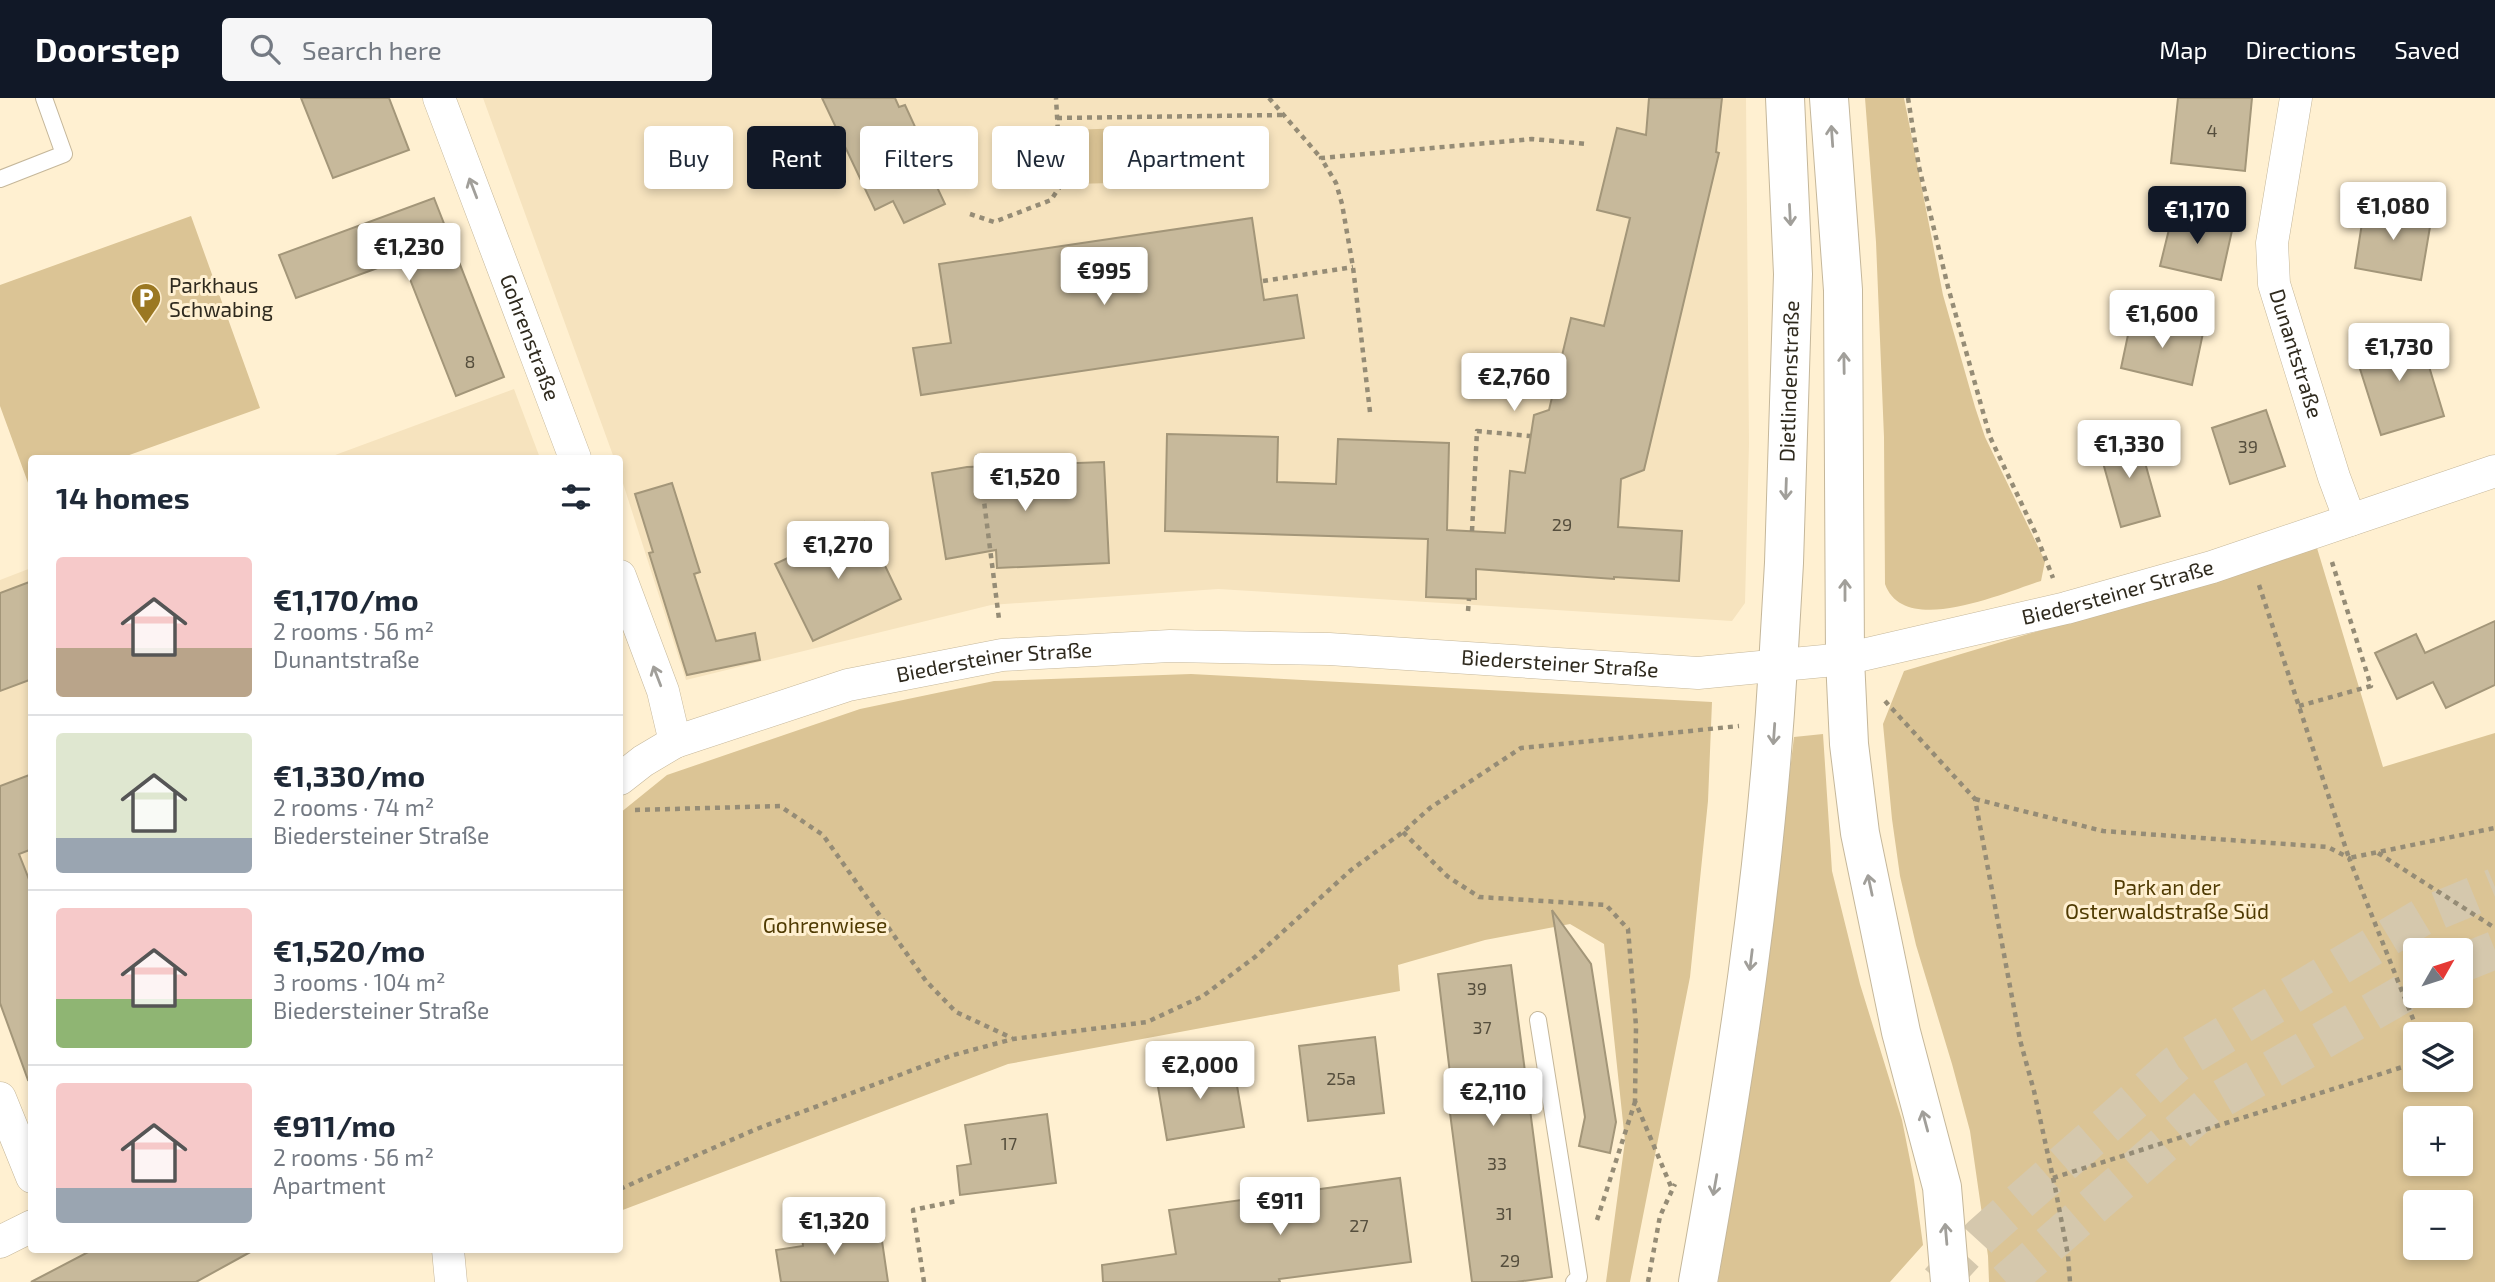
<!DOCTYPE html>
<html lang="en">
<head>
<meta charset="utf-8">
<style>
  :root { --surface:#fff; --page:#f6f6f7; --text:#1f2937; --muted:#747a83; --line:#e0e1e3; --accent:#111827 }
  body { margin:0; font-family:"Exo 2",sans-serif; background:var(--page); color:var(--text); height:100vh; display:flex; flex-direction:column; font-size:26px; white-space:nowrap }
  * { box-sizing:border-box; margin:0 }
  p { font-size:23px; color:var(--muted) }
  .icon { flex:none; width:38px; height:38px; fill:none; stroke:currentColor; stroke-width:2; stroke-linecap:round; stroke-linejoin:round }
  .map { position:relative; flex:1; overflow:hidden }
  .side { position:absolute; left:28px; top:357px; width:595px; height:798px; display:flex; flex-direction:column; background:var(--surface); border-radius:7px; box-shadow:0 4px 10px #0003 }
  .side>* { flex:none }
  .guide { position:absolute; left:644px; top:28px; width:665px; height:63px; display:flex; gap:14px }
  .needle { width:46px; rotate:51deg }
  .fabs { position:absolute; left:2403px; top:840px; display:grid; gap:14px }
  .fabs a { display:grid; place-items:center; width:70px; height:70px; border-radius:7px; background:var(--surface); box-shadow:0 4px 10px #0003; font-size:35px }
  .price { position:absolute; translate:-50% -60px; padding:0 16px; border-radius:7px; background:#fff; color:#222; font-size:23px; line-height:46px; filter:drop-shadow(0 2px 4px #0008) }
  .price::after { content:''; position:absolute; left:50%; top:42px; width:21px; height:16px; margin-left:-10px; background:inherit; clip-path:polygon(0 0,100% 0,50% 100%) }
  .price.selected { background:var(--accent); color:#fff }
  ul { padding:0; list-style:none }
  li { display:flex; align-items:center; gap:21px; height:175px; padding:0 28px }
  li+li { border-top:2px solid var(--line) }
  li span { display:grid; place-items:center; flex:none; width:196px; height:140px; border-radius:7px; color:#555 }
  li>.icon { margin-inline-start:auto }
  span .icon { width:84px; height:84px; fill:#fffc; stroke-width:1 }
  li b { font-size:30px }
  h2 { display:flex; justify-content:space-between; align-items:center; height:84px; padding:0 28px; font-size:30px }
  .pill { padding:0 24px; border-radius:7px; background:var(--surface); box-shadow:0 4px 10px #0003; font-size:24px; line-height:63px }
  .pill.selected { background:var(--accent); color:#fff }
  header { display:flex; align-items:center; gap:42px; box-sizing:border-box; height:98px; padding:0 35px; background:var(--accent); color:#fff }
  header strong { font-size:33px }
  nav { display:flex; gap:38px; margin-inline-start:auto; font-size:24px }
  .search { width:490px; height:63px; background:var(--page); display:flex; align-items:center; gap:18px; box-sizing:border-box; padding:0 24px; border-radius:7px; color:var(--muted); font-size:26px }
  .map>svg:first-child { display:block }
  .built { fill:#f6e3be }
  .green { fill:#dbc495; fill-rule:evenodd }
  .building { fill:#c7b99b; stroke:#a39679; stroke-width:2 }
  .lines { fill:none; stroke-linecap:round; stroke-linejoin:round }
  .trunk-tunnel { stroke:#d5c8ad; stroke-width:38; stroke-dasharray:38 19; stroke-linecap:butt }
  .service-casing { stroke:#c5b79a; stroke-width:18 }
  .minor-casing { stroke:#c5b79a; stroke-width:33 }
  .secondary-casing { stroke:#c5b79a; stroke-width:40 }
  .trunk-casing { stroke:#c5b79a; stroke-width:40 }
  .path { stroke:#958c76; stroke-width:4.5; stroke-dasharray:5 5; stroke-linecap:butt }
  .service { stroke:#fff; stroke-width:16 }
  .minor { stroke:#fff; stroke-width:32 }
  .secondary { stroke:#fff; stroke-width:38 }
  .trunk { stroke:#fff; stroke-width:38 }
  .oneway { stroke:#a19f9a }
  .labels { text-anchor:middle; stroke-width:6; stroke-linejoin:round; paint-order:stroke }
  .number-label { font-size:18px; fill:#554e3d }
  .poi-label { font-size:21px; fill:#2f2a1e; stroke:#fff0d1; text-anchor:start }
  .street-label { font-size:21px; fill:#2f2a1e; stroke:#fff0d1 }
  .park-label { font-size:21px; fill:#503b03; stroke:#fff0d1 }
</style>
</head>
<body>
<header>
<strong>Doorstep</strong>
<div class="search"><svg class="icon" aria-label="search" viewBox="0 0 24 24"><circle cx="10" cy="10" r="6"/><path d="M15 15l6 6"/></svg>Search here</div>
<nav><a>Map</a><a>Directions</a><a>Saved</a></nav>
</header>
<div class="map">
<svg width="2495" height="1184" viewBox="0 0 2495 1184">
  <rect width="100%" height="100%" fill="#fff0d1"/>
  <!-- built -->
  <g class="built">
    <polygon points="483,0 1746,0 1749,346 1745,505 1732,523 1218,491 991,507 686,582 620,376 620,360 614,360"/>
    <polygon points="514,291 540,360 327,360"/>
    <polygon points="31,470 31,873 0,885 0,482"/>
  </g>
  <!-- green -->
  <g class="green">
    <path d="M1865,0H1904L1943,197L1975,309L1985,339L2045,463L2041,483C2005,494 1904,540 1885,486L1884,339L1876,144Z"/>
    <polygon points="1153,29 1155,84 1072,86 1070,32"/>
    <polygon points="191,118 260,310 121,360 32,360 31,393 0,308 0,187"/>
    <path d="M2317,450L2383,669L2495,635V1184H1989L1988,1158L1970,1033L1952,966L1916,847L1900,778L1892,721L1883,626L1904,573ZM2415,852H2460V898H2415ZM2415,936H2460V982H2415ZM2415,1020H2460V1066H2415ZM2415,1104H2460V1150H2415Z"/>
    <polygon points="1191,576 1712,604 1708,703 1690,879 1630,1184 1606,1184 1625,1043 1604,846 1570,826 1485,842 1398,867 1400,893 1008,966 620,1113 620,715 667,677 860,611 994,583"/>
    <polygon points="1823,636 1832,773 1860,886 1902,1022 1914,1082 1923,1147 1890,1184 1718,1184 1758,942 1794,639"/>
  </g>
  <!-- building -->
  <g class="building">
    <polygon points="301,0 389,0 409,52 333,80"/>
    <polygon points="822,0 895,0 899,9 905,7 917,33 912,36 945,106 904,125 893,103 875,112"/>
    <polygon points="1649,0 1722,0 1716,54 1719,55 1644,372 1621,381 1618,429 1682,433 1679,483 1614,479 1614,481 1476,471 1476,501 1426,499 1428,441 1165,433 1167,336 1278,339 1277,384 1336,386 1338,341 1449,345 1447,432 1505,435 1510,373 1525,375 1534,317 1549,312 1571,220 1604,228 1630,120 1597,112 1617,30 1646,37"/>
    <polygon points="2178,0 2252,0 2245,73 2171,65"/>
    <polygon points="434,100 504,279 456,298 402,161 296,200 279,157"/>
    <polygon points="2365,106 2432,117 2421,182 2355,170"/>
    <polygon points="2173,115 2233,128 2221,182 2160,168"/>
    <polygon points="1252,120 1264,202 1297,197 1304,240 921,297 913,250 951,245 939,166"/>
    <polygon points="2132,218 2203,235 2192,287 2121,270"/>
    <polygon points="2418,232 2444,318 2381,337 2354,252"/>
    <polygon points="2266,312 2285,368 2230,386 2212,330"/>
    <polygon points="2137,336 2160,418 2121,429 2098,347"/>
    <polygon points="1104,364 1109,465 997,470 996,452 946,461 932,375 967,369"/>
    <polygon points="672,385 700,474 694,476 716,543 755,535 760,562 687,577 649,455 653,454 635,396"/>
    <polygon points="864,424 901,501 813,543 775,466"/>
    <polygon points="32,483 32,581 0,593 0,495"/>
    <polygon points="2495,523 2495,587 2446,610 2433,584 2397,601 2375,555 2416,536 2425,555"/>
    <polygon points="32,676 32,751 19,756 32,789 32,981 28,982 0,905 0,688"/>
    <polygon points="1552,812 1591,866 1616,1024 1610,1055 1579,1048 1585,1019"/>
    <polygon points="1511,867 1552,1179 1516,1184 1472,1184 1447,992 1452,992 1438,876"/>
    <polygon points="1375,939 1384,1015 1308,1023 1299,948"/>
    <polygon points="1233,964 1244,1029 1167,1042 1156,977"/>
    <polygon points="1047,1016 1056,1085 960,1097 957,1068 971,1066 965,1027"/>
    <polygon points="1400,1080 1411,1164 1279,1181 1280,1184 1103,1184 1102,1167 1176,1156 1169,1112"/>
    <polygon points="854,1124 856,1140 881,1136 888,1184 781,1184 776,1152 803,1148 801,1132"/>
    <polygon points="92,1152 254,1152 196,1184 31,1184"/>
  </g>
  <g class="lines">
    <!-- trunk-tunnel -->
    <g class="trunk-tunnel">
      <polyline points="2460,866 2495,852"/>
      <polyline points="1939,1184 1981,1138 2176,966 2422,819 2495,789"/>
      <polyline points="2006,1184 2207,1009 2415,889"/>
    </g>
    <!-- service casing -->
    <g class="service-casing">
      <g id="service">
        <polyline points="0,81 64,56 44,0"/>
        <polyline points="1538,922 1579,1179 1574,1184"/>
      </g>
    </g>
    <!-- minor casing -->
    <g class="minor-casing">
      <g id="minor">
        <path id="s1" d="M439,0L575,360"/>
        <path id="s2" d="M2296,0L2272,145L2274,186L2334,379L2350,422"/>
        <polyline points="620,478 663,593 675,644"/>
        <path id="s3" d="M620,681L643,663L675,644L848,587L1002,557L1170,548L1329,551L1698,575L1845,561L2066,510L2212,469L2495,373"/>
        <polyline points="0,1000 32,1079"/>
        <polyline points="0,1144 32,1128"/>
        <polyline points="448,1152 451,1184"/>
      </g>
    </g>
    <!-- secondary casing -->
    <g class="secondary-casing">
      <g id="secondary">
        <polyline points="1829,0 1843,192 1845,561"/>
        <path id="s4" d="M1778,568L1784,465L1793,176L1785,0"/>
      </g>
    </g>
    <!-- trunk casing -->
    <g class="trunk-casing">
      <g id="trunk">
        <polyline points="1845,561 1849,646 1860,735 1901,934 1942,1089 1950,1184"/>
        <path d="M1698,1184C1735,978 1766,777 1778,568"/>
      </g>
    </g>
    <!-- path -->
    <g class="path">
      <polyline points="1269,0 1321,60"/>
      <polyline points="1908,0 1919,69 1948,189 1990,339 2035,434 2053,480"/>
      <polyline points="1057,20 1283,17"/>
      <polyline points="970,116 994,124 1051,102 1061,87 1056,0"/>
      <polyline points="1263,183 1353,169"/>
      <polyline points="1370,314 1353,169 1342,106 1336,85 1321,60 1532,41 1587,46"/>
      <polyline points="978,356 999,521"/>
      <polyline points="1472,433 1477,333 1530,338"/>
      <polyline points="2259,487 2349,760 2495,730"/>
      <polyline points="1468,513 1469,501"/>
      <polyline points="1885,603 1975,701 2020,942 2034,993 2055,1089 2068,1157 2070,1184"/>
      <polyline points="2299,608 2371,588 2332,464"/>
      <polyline points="1975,701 2103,733 2328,749 2349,760 2419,936"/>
      <polyline points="635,712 780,708 823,737 926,883 956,914 1012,940"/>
      <polyline points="1403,734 1447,778 1479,799 1606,807 1628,831 1636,928 1635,1003 1672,1091"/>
      <polyline points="2378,755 2495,830"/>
      <polyline points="2053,1080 2415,965"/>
      <polyline points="620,1091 754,1032 950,958 1013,941 1147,924 1203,898 1255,859 1351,772 1403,734 1430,710 1521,650 1739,628"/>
      <polyline points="1597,1122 1635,1004"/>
      <polyline points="924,1184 913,1112 957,1103"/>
      <polyline points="1648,1184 1660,1118 1675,1086"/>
    </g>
    <!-- service -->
    <use href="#service" class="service"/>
    <!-- minor -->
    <use href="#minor" class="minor"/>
    <!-- secondary -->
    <use href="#secondary" class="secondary"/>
    <!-- trunk -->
    <use href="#trunk" class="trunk"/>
  </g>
  <!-- one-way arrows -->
  <defs><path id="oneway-shaft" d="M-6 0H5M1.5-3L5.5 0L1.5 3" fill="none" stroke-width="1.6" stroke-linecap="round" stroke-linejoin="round" transform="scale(1.75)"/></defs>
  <g class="oneway">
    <use href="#oneway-shaft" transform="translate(1832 38) rotate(-94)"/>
    <use href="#oneway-shaft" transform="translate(473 90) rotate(-111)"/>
    <use href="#oneway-shaft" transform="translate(1790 117) rotate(87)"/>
    <use href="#oneway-shaft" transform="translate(1844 265) rotate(-91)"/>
    <use href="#oneway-shaft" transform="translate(1786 391) rotate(92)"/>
    <use href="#oneway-shaft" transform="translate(1845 492) rotate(-90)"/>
    <use href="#oneway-shaft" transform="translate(657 578) rotate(-111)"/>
    <use href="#oneway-shaft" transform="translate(1774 636) rotate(94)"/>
    <use href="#oneway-shaft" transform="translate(1870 787) rotate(-102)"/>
    <use href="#oneway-shaft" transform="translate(1751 862) rotate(97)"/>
    <use href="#oneway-shaft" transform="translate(1925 1023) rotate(-105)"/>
    <use href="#oneway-shaft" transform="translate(1715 1087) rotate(100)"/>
    <use href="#oneway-shaft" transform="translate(1946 1136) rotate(-95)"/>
  </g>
  <!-- icons -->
  <defs>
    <g id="parking-pin" transform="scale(1.575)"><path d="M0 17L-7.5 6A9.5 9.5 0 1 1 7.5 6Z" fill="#9b7822" stroke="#fff0d1"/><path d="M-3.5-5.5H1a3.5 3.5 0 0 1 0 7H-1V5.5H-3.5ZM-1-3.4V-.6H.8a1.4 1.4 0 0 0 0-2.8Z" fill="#fff"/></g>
  </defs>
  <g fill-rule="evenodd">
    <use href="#parking-pin" x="146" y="200"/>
  </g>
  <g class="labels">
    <!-- number labels -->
    <g class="number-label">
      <text x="2212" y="39">4</text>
      <text x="470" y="270">8</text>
      <text x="2248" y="355">39</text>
      <text x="1562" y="433">29</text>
      <text x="1477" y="897">39</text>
      <text x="1482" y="936">37</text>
      <text x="1341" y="987">25a</text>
      <text x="1009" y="1052">17</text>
      <text x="1497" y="1072">33</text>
      <text x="1504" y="1122">31</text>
      <text x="1359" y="1134">27</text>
      <text x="1510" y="1169">29</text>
    </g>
    <!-- poi labels -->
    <g class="poi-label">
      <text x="169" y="195">Parkhaus<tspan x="169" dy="24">Schwabing</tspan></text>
    </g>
    <!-- street labels -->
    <g class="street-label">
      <text dy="7" stroke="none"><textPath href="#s1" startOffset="256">Gohrenstraße</textPath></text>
      <text dy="7" stroke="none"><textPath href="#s2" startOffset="261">Dunantstraße</textPath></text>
      <text dy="7" stroke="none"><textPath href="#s4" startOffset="285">Dietlindenstraße</textPath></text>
      <text dy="7" stroke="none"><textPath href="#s3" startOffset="1531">Biedersteiner Straße</textPath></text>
      <text dy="7" stroke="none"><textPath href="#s3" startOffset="397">Biedersteiner Straße</textPath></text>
      <text dy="7" stroke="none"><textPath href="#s3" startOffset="964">Biedersteiner Straße</textPath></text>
    </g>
    <!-- park labels -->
    <g class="park-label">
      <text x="2167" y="797">Park an der<tspan x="2167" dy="24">Osterwaldstraße Süd</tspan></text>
      <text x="825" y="835">Gohrenwiese</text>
    </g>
  </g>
</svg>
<div class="fabs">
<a><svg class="needle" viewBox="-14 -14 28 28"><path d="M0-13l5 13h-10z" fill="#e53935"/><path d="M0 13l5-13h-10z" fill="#747a83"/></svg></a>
<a><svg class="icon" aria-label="layers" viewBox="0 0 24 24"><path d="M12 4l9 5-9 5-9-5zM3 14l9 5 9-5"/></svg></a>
<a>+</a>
<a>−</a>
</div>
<b class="price" style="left:2393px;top:144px">€1,080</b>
<b class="price selected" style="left:2197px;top:148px">€1,170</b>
<b class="price" style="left:409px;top:185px">€1,230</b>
<b class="price" style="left:1104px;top:209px">€995</b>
<b class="price" style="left:2162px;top:252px">€1,600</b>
<b class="price" style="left:2399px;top:285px">€1,730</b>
<b class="price" style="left:1514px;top:315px">€2,760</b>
<b class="price" style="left:2129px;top:382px">€1,330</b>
<b class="price" style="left:1025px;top:415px">€1,520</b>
<b class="price" style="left:838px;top:483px">€1,270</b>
<b class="price" style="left:1200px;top:1003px">€2,000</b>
<b class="price" style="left:1493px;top:1030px">€2,110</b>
<b class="price" style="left:1280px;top:1139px">€911</b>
<b class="price" style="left:834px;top:1159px">€1,320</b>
<div class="guide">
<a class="pill">Buy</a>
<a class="pill selected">Rent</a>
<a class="pill">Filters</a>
<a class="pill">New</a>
<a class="pill">Apartment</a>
</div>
<section class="side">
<h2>14 homes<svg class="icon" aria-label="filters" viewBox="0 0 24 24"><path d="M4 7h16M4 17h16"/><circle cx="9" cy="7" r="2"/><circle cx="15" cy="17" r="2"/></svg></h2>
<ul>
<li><span style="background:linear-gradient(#f6c9c9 65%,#b9a48a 0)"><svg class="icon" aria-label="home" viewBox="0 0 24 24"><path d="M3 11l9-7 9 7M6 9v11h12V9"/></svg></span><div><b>€1,170/mo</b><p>2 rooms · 56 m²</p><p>Dunantstraße</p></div></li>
<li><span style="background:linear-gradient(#dfe7d0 75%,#9aa5b1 0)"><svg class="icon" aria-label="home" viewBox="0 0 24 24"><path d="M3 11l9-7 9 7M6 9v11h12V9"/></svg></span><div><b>€1,330/mo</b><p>2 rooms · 74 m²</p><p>Biedersteiner Straße</p></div></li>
<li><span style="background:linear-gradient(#f6c9c9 65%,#8fb573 0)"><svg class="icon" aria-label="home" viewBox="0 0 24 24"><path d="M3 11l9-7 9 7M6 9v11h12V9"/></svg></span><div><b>€1,520/mo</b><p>3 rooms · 104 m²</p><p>Biedersteiner Straße</p></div></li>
<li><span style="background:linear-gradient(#f6c9c9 75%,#9aa5b1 0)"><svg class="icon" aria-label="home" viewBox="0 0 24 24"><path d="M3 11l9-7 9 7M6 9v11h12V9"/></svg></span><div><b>€911/mo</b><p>2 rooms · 56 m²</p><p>Apartment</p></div></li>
</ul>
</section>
</div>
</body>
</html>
